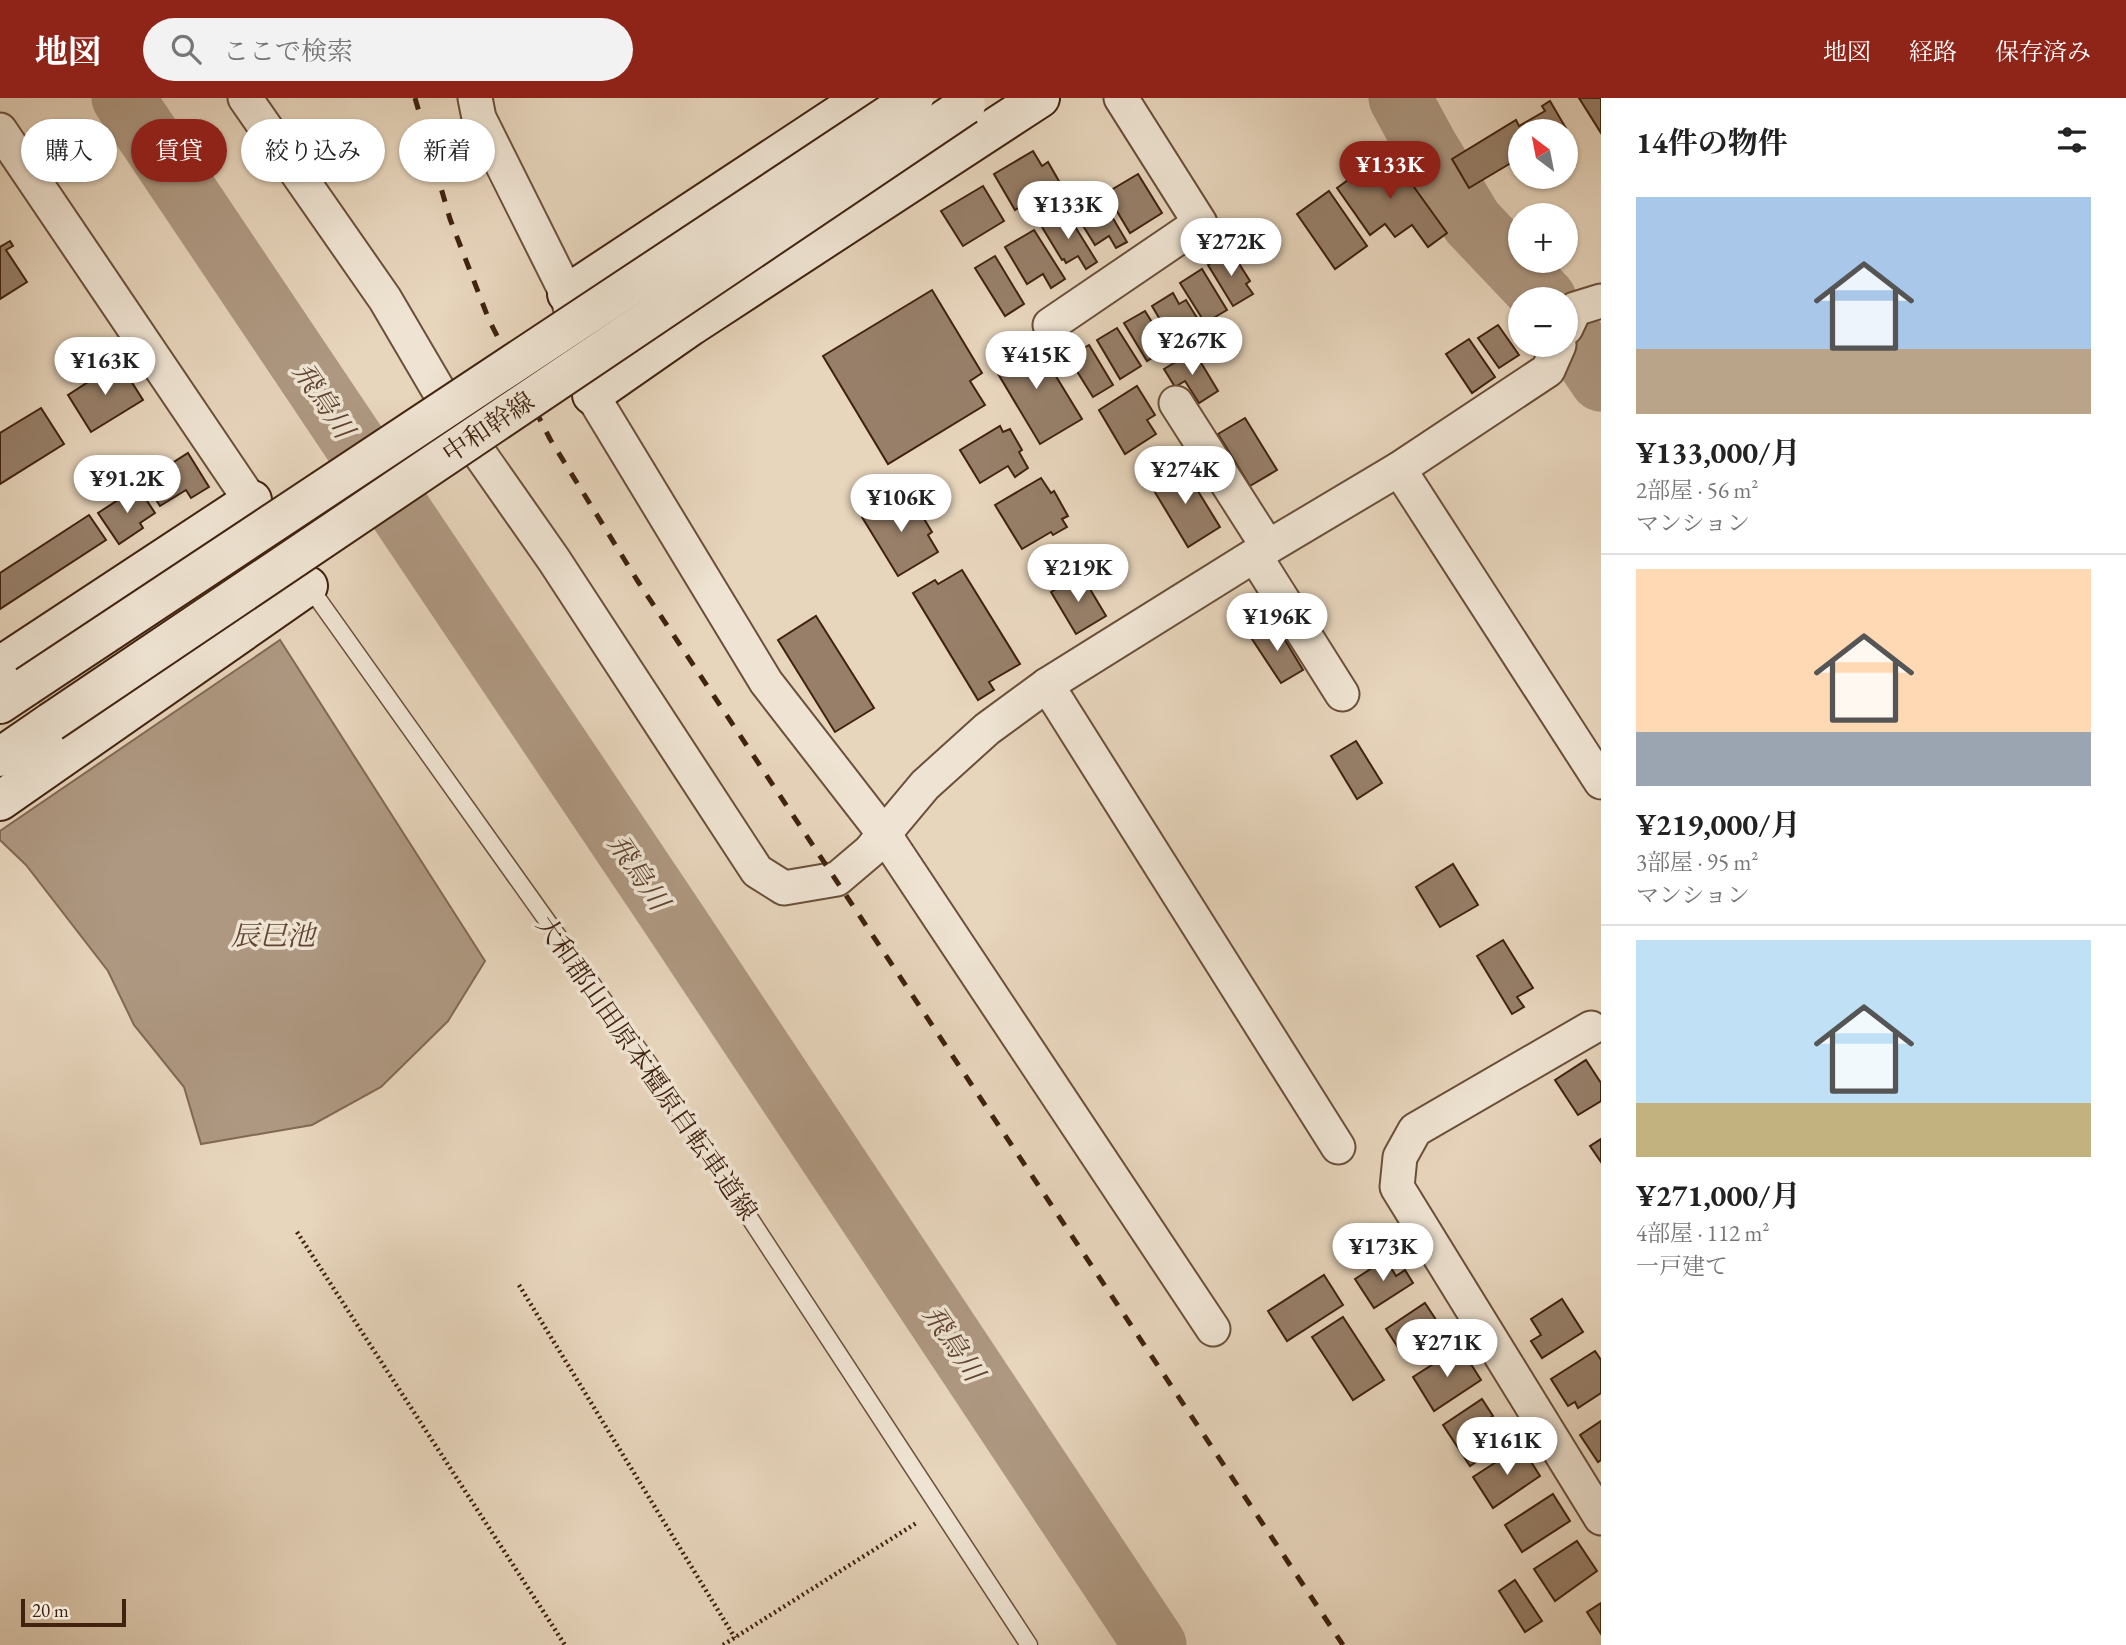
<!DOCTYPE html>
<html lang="ja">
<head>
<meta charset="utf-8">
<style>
  :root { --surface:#fff; --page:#f2f2f2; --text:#222; --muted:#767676; --line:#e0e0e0; --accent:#8f2418 }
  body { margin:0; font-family:"EB Garamond","Noto Serif JP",serif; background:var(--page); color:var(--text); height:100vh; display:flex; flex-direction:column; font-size:26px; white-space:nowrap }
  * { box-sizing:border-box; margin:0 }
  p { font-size:23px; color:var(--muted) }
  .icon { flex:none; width:38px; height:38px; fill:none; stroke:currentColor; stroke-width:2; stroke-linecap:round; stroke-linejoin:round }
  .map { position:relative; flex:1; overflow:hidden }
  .panel { display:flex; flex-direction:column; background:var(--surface); width:525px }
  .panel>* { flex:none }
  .guide { position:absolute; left:21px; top:21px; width:665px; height:63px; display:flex; gap:14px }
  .needle { width:46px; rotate:328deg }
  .controls { position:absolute; left:1508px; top:21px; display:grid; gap:14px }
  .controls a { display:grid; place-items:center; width:70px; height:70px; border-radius:50%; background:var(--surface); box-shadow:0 2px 5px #0004; font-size:35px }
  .scale { position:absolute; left:21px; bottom:18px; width:105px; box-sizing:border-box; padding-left:7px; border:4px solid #40220f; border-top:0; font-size:19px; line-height:24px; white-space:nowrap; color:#40220f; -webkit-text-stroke:5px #efe4d3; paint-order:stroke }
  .price { position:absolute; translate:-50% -60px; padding:0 16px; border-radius:24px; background:#fff; color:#222; font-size:23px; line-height:46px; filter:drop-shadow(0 2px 4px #0008) }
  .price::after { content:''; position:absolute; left:50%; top:42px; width:21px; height:16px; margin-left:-10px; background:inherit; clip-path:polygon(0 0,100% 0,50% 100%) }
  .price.on { background:var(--accent); color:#fff }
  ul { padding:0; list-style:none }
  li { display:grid; align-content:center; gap:14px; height:371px; padding:0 35px }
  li+li { border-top:2px solid var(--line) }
  li span { display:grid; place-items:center; height:217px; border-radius:0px; color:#555 }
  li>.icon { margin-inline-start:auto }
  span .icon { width:126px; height:126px; fill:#fffc; stroke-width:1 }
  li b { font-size:30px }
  h2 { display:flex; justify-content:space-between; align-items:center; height:84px; padding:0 35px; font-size:30px }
  .pill { padding:0 24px; border-radius:32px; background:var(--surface); box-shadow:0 2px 5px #0004; font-size:24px; line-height:63px }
  .pill.on { background:var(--accent); color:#fff }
  header { display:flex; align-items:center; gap:42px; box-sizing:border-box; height:98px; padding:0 35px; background:var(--accent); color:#fff }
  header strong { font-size:33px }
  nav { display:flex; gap:38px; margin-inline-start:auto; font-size:24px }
  .search { width:490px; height:63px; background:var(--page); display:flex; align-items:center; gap:18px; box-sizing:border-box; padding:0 24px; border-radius:38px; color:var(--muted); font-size:26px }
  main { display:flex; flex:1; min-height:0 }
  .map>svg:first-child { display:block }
  .water { fill:#ae9881; stroke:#826953; stroke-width:2 }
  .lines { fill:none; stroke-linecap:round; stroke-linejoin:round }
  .river { stroke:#ae9881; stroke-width:63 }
  .building { fill:#977f69; stroke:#40220f; stroke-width:2 }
  .lane-casing { stroke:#6a4f3a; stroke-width:19 }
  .street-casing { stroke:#6a4f3a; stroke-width:37 }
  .secondary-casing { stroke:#40220f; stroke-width:42 }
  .path { stroke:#40220f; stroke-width:4.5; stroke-dasharray:2 3.5; stroke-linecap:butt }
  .lane { stroke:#efe4d3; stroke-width:16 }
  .street { stroke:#efe4d3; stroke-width:33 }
  .secondary { stroke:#efe4d3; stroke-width:38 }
  .rail { stroke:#40220f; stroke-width:5; stroke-dasharray:12 12; stroke-linecap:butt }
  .secondary-bridge-casing { stroke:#40220f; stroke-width:42; stroke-linecap:butt }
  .secondary-bridge { stroke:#efe4d3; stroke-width:38 }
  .labels { text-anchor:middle; stroke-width:7; stroke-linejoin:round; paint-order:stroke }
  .street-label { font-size:26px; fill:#40220f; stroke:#efe4d3 }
  .water-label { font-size:28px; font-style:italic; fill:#614531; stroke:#efe4d3 }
</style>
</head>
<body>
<header>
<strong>地図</strong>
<div class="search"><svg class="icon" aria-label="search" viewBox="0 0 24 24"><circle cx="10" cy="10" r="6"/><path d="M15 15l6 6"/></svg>ここで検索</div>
<nav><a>地図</a><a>経路</a><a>保存済み</a></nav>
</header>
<main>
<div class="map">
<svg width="1601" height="1547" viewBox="0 0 1601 1547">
  <rect width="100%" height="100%" fill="#e7d5bc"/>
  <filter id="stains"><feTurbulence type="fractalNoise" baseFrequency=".00286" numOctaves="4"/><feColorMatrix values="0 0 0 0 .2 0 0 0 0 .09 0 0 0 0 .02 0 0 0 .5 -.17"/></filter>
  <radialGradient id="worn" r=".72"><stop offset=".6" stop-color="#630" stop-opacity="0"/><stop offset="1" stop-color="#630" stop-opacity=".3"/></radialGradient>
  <!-- water -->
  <polygon class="water" points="280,542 485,863 448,923 381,989 312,1027 201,1046 184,989 134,927 108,873 26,767 0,742 0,733"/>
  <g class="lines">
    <!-- river -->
    <g class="river">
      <polyline points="123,0 671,817 1155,1547"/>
      <polyline points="1400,0 1426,48 1472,124 1545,201"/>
      <polyline points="1566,230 1601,282"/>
    </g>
  </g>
  <!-- building -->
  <g class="building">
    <polygon points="1579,0 1601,0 1601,35"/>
    <polygon points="1550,3 1567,32 1521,33 1521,59 1469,90 1452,61 1516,22 1519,28 1545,13 1542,8"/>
    <polygon points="1033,53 1042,68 1048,64 1060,85 1015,112 994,76"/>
    <polygon points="1388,53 1447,135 1428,149 1412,127 1395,139 1385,126 1370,137 1337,90"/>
    <polygon points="1138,76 1162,115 1130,135 1106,95"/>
    <polygon points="983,88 1004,123 963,148 941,113"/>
    <polygon points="1329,93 1367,148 1335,171 1297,116"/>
    <polygon points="1098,95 1127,144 1116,150 1109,138 1095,147 1072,110"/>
    <polygon points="1066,114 1097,164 1086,171 1078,158 1066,165 1064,161 1062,162 1042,129"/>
    <polygon points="1034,132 1065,181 1051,190 1043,176 1027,186 1005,149"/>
    <polygon points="10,143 13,148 6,152 27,184 0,201 0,149"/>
    <polygon points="1231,153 1250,183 1246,186 1253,196 1233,208 1208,167"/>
    <polygon points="995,158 1024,206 1005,218 975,170"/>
    <polygon points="1202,171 1227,212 1205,225 1180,185"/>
    <polygon points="932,192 982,275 970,283 985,307 888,366 823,258"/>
    <polygon points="1173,195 1179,206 1186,202 1202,228 1174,245 1152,208"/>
    <polygon points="1145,213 1168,250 1147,263 1124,225"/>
    <polygon points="1498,227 1519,257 1499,270 1478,240"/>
    <polygon points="1117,230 1141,268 1120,281 1097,242"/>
    <polygon points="1032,239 1082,321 1040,346 991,264"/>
    <polygon points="1469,241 1495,279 1472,295 1446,256"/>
    <polygon points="1089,247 1113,287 1093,299 1068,259"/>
    <polygon points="1194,253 1218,293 1199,305 1185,283 1175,289 1164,271"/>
    <polygon points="119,264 143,302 91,334 68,297"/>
    <polygon points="1137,288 1155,317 1147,322 1156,336 1125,356 1099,312"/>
    <polygon points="41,310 64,346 0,386 0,335"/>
    <polygon points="1245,320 1277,372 1250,388 1218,336"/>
    <polygon points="1000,328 1003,334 1010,331 1022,352 1019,354 1028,370 1015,379 1008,368 980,385 960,352"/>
    <polygon points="188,355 209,389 191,400 186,392 160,408 144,383"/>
    <polygon points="1182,367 1220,429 1188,449 1150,386"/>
    <polygon points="1041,380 1051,395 1054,393 1068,418 1062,421 1067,429 1053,437 1051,434 1022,451 995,407"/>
    <polygon points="138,389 155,415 140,425 143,430 119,446 98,415"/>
    <polygon points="900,396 909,410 915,406 932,434 928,437 938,454 898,478 862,419"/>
    <polygon points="89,417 106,442 0,511 0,475"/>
    <polygon points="962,472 1020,566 989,584 994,592 978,602 913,495 935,482 938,486"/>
    <polygon points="1081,476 1106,518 1076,536 1051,494"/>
    <polygon points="816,518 874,610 835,634 778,542"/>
    <polygon points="1276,527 1303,572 1281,585 1250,538 1264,529 1267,532"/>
    <polygon points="1356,643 1382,685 1357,701 1331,658"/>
    <polygon points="1453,766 1478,807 1440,829 1416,789"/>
    <polygon points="1503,842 1533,890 1517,899 1524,909 1512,916 1477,858"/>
    <polygon points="1586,962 1601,985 1601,1003 1578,1017 1555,982"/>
    <polygon points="1601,1041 1601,1064 1590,1048"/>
    <polygon points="1386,1161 1396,1178 1405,1172 1413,1185 1374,1210 1355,1181"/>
    <polygon points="1324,1177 1343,1207 1287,1243 1268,1213"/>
    <polygon points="1562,1201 1583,1234 1542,1260 1531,1243 1541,1237 1531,1221"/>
    <polygon points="1425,1205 1444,1234 1405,1260 1386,1231"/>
    <polygon points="1343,1219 1384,1282 1353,1302 1312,1239"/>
    <polygon points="1460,1249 1481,1282 1434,1313 1413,1279"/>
    <polygon points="1595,1253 1601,1262 1601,1295 1578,1310 1575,1304 1568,1308 1551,1281"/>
    <polygon points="1482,1301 1493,1318 1482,1325 1494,1341 1480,1350 1485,1358 1470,1368 1443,1327"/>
    <polygon points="1601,1323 1601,1362 1598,1364 1580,1337"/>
    <polygon points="1521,1348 1540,1378 1493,1410 1473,1379"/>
    <polygon points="1553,1396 1570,1423 1522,1454 1505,1427"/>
    <polygon points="1577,1443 1597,1473 1555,1503 1534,1471"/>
    <polygon points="1515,1482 1542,1523 1525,1534 1499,1493"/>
    <polygon points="1601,1505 1601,1536 1587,1514"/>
  </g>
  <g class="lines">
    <!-- lane casing -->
    <g class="lane-casing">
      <polyline id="lane" points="308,487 649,966 1029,1547"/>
    </g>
    <!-- street casing -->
    <g class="street-casing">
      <g id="street">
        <polyline points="245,0 385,201 456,322 554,462 757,773 784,790 837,781 870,753 884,736 1213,1231"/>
        <polyline points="475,0 479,20 567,196 573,221"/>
        <polyline points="0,32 265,424"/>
        <polyline points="1050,227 1200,125 1121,0"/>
        <polyline points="1566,230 1575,211 1601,203"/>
        <polyline points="586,273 592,297 766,584 884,736 925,687 987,631 1047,587 1268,449 1399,371 1548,272 1559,247"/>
        <polyline points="1176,305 1268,449"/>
        <polyline points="1399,371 1601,684"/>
        <polyline points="1255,458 1342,596"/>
        <polyline points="1047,587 1338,1049"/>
        <polyline points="1591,930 1415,1032 1400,1059 1397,1089 1601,1420"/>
      </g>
    </g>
    <!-- secondary casing -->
    <g class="secondary-casing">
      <g id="secondary">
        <polyline points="567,196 864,0"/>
        <polyline points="592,297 691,228 1040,0"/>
        <polyline points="0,568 252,402"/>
        <polyline points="0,606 27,588"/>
        <polyline points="0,659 51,624"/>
        <polyline points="0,703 308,488"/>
      </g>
    </g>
    <!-- path -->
    <g class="path">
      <polyline points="297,1134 565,1547"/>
      <polyline points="519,1187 735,1540"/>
      <polyline points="723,1547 918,1424"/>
    </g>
    <!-- lane -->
    <use href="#lane" class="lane"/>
    <!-- street -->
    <use href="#street" class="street"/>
    <!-- secondary -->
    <use href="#secondary" class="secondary"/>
    <!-- rail -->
    <polyline class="rail" points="415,0 450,121 489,222 550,341 637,482 1343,1547"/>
    <!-- secondary-bridge casing -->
    <g class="secondary-bridge-casing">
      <g id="secondary-bridge">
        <polyline points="27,588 914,0"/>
        <polyline points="51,624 966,7"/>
      </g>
    </g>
    <!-- secondary-bridge -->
    <use href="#secondary-bridge" class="secondary-bridge"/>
  </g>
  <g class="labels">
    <!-- street labels -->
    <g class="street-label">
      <text transform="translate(488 329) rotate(-34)" y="9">中和幹線</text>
      <text transform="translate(647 970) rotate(55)" y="9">大和郡山田原本橿原自転車道線</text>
    </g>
    <!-- water labels -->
    <g class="water-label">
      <text transform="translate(324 302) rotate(56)" y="10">飛鳥川</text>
      <text transform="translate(639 774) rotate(56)" y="10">飛鳥川</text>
      <text x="273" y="847">辰巳池</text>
      <text transform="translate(954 1245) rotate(56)" y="10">飛鳥川</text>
    </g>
  </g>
  <rect width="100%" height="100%" filter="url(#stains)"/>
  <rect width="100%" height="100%" fill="url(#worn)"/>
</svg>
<div class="controls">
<a><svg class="needle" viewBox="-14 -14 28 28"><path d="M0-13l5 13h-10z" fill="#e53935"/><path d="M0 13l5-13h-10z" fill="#767676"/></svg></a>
<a>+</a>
<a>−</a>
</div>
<div class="scale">20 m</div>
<b class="price on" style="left:1390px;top:103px">¥133K</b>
<b class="price" style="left:1068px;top:143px">¥133K</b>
<b class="price" style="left:1231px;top:180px">¥272K</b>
<b class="price" style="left:1192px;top:279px">¥267K</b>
<b class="price" style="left:1036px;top:293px">¥415K</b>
<b class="price" style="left:105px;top:299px">¥163K</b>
<b class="price" style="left:1185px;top:408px">¥274K</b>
<b class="price" style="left:127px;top:417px">¥91.2K</b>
<b class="price" style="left:901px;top:436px">¥106K</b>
<b class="price" style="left:1078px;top:506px">¥219K</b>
<b class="price" style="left:1277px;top:555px">¥196K</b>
<b class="price" style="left:1383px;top:1185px">¥173K</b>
<b class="price" style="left:1447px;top:1281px">¥271K</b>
<b class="price" style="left:1507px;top:1379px">¥161K</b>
<div class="guide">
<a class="pill">購入</a>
<a class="pill on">賃貸</a>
<a class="pill">絞り込み</a>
<a class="pill">新着</a>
</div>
</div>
<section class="panel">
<h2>14件の物件<svg class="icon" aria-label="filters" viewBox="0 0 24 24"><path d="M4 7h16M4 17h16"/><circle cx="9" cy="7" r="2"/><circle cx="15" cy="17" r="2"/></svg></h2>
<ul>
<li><span style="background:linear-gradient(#a9c7e8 70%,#b9a48a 0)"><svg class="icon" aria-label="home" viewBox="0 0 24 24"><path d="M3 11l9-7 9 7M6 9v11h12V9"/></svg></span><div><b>¥133,000/月</b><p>2部屋 · 56 m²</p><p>マンション</p></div></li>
<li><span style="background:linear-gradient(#ffd9b3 75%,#9aa5b1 0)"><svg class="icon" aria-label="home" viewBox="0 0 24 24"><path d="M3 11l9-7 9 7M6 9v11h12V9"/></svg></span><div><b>¥219,000/月</b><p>3部屋 · 95 m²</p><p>マンション</p></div></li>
<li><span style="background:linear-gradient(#bfe0f5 75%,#c2b280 0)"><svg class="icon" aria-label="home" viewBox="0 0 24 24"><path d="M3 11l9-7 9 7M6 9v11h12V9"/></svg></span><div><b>¥271,000/月</b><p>4部屋 · 112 m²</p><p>一戸建て</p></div></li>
</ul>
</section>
</main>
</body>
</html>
